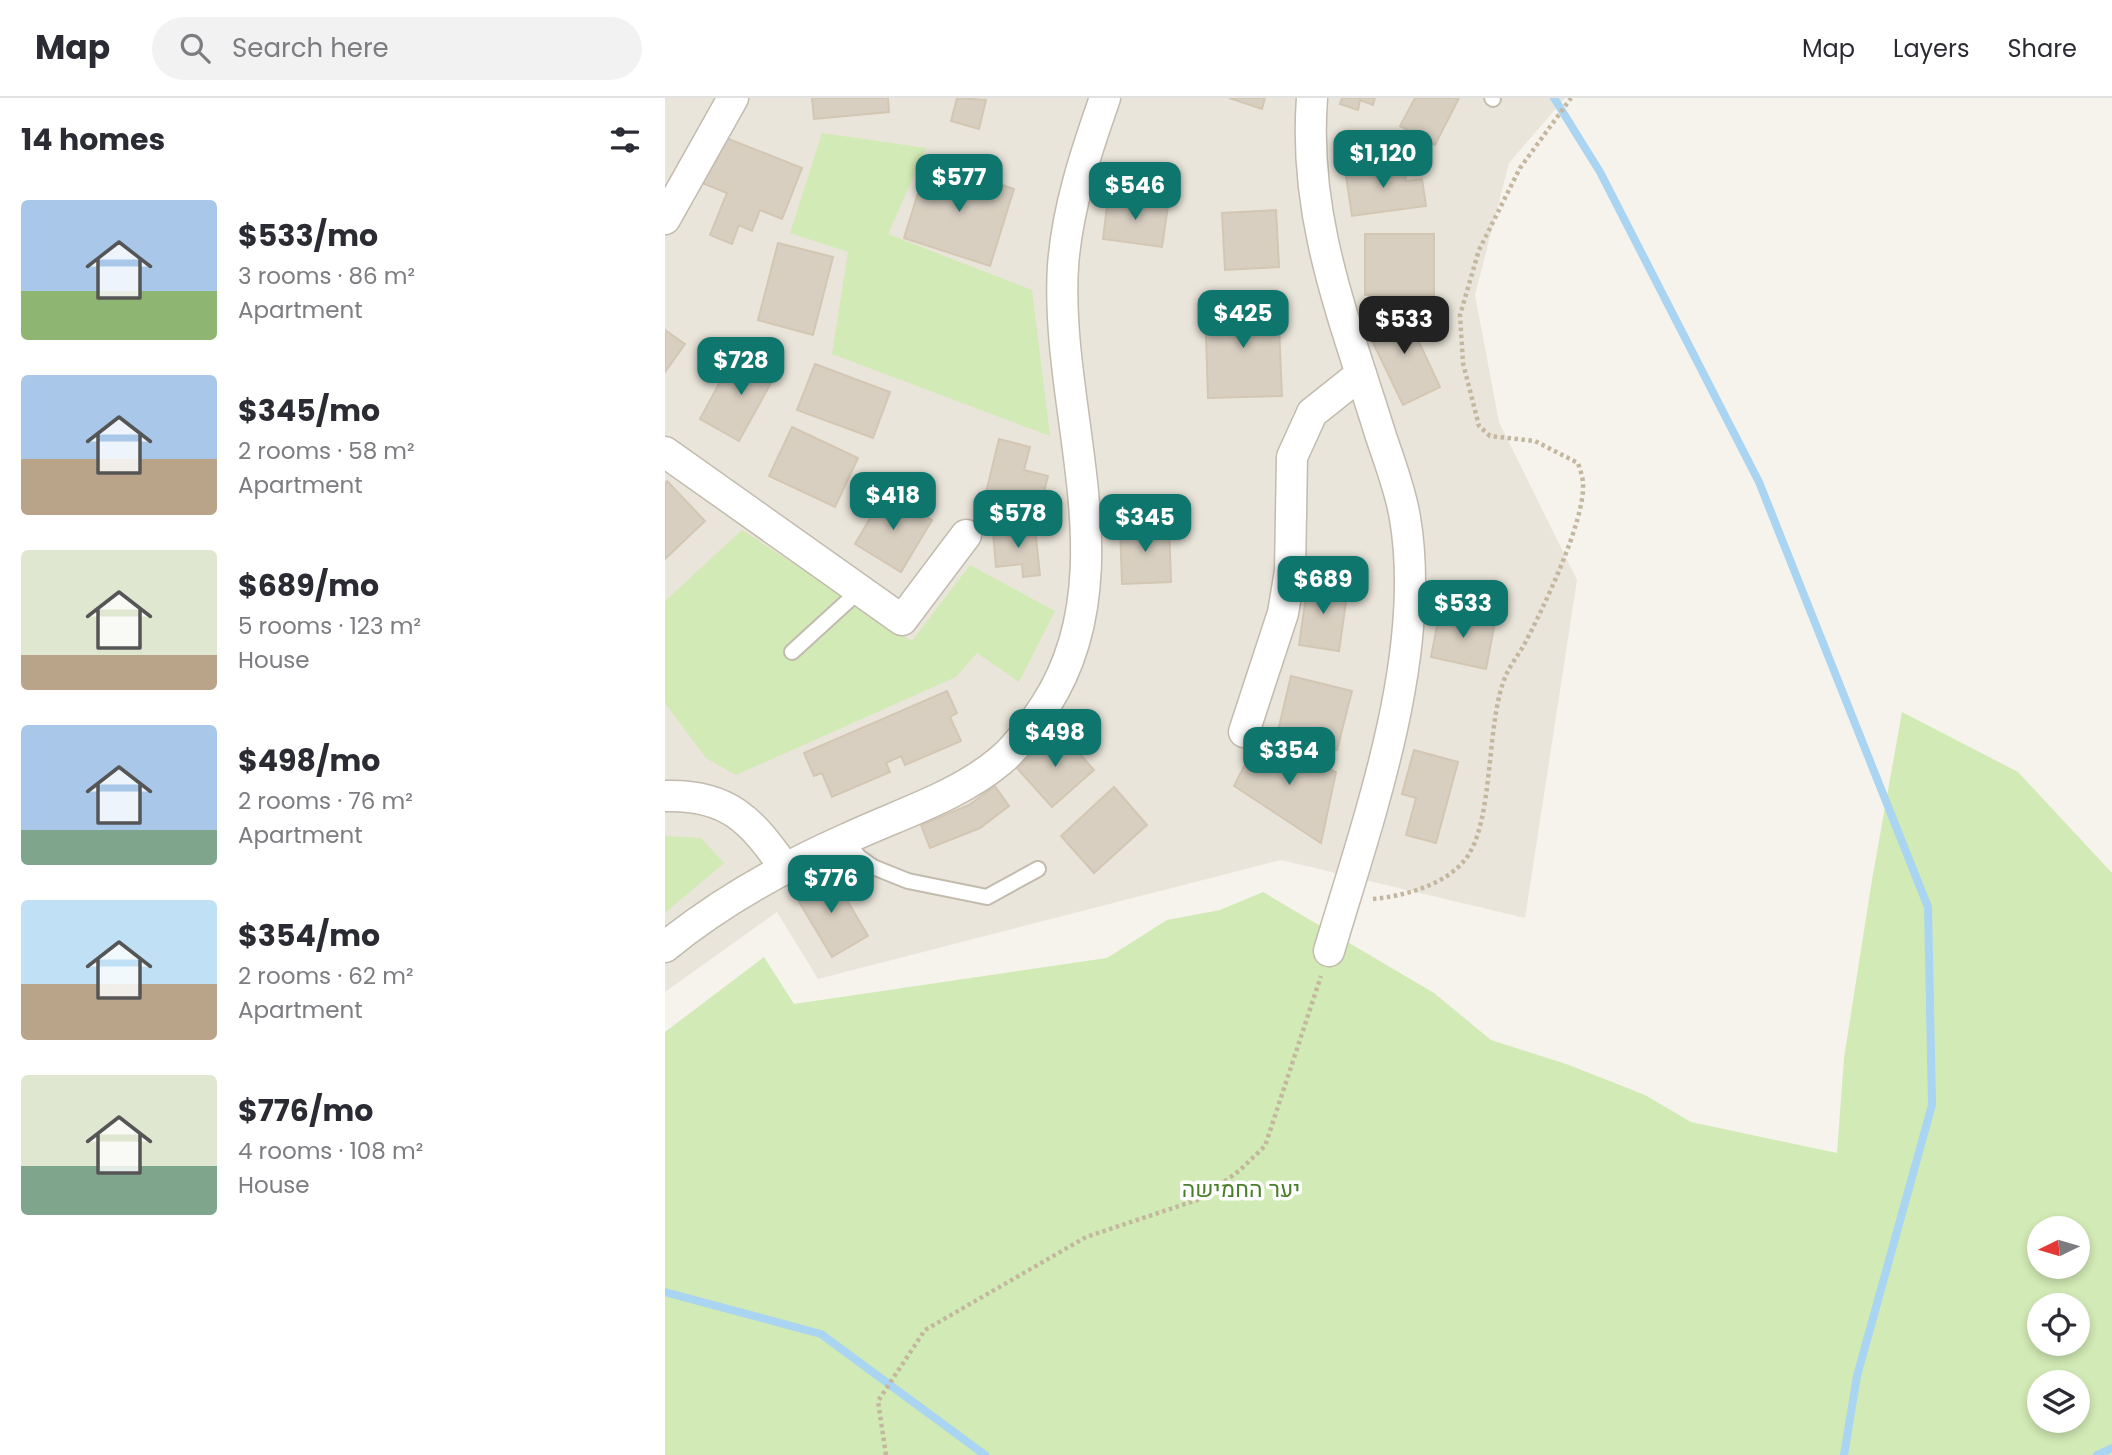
<!DOCTYPE html>
<html lang="en">
<head>
<meta charset="utf-8">
<style>
  :root { --surface:#fff; --page:#f2f2f3; --text:#2b2b33; --muted:#7c7c81; --line:#e1e1e2; --accent:#0f766e }
  body { margin:0; font-family:Poppins,Heebo,sans-serif; background:var(--page); color:var(--text); height:100vh; display:flex; flex-direction:column; font-size:26px; white-space:nowrap }
  * { box-sizing:border-box; margin:0 }
  p { font-size:23px; color:var(--muted) }
  .icon { flex:none; width:38px; height:38px; fill:none; stroke:currentColor; stroke-width:2; stroke-linecap:round; stroke-linejoin:round }
  .map { position:relative; flex:1; overflow:hidden }
  .side { display:flex; flex-direction:column; background:var(--surface); width:665px }
  .side>* { flex:none }
  .needle { width:46px; rotate:265deg }
  .fabs { position:absolute; left:1362px; top:1118px; display:grid; gap:14px }
  .fabs a { display:grid; place-items:center; width:63px; height:63px; border-radius:50%; background:var(--surface); box-shadow:0 4px 10px #0003; font-size:35px }
  .price { position:absolute; translate:-50% -60px; padding:0 16px; border-radius:14px; background:var(--accent); color:#fff; font-size:23px; line-height:46px; filter:drop-shadow(0 2px 4px #0008) }
  .price::after { content:''; position:absolute; left:50%; top:42px; width:21px; height:16px; margin-left:-10px; background:inherit; clip-path:polygon(0 0,100% 0,50% 100%) }
  .price.selected { background:#222; color:#fff }
  ul { padding:0; list-style:none }
  li { display:flex; align-items:center; gap:21px; height:175px; padding:0 21px }
  li span { display:grid; place-items:center; flex:none; width:196px; height:140px; border-radius:7px; color:#555 }
  li>.icon { margin-inline-start:auto }
  span .icon { width:84px; height:84px; fill:#fffc; stroke-width:1 }
  li b { font-size:30px }
  h2 { display:flex; justify-content:space-between; align-items:center; height:84px; padding:0 21px; font-size:30px }
  header { display:flex; align-items:center; gap:42px; box-sizing:border-box; height:98px; padding:0 35px; background:var(--surface); border-bottom:2px solid var(--line) }
  header strong { font-size:33px }
  nav { display:flex; gap:38px; margin-inline-start:auto; font-size:24px }
  .search { width:490px; height:63px; background:var(--page); display:flex; align-items:center; gap:18px; box-sizing:border-box; padding:0 24px; border-radius:38px; color:var(--muted); font-size:26px }
  main { display:flex; flex:1; min-height:0 }
  .map>svg:first-child { display:block }
  .residential { fill:#eae5da }
  .green { fill:#d2eab5; fill-rule:evenodd }
  .lines { fill:none; stroke-linecap:round; stroke-linejoin:round }
  .stream { stroke:#a9d4f2; stroke-width:8 }
  .building { fill:#d8cfc1; stroke:#d3c7b4; stroke-width:2 }
  .service-casing { stroke:#c2bbae; stroke-width:18 }
  .minor-casing { stroke:#c2bbae; stroke-width:33 }
  .path { stroke:#c4b79f; stroke-width:4.5; stroke-dasharray:3.5 3.5; stroke-linecap:butt }
  .service { stroke:#fff; stroke-width:14 }
  .minor { stroke:#fff; stroke-width:30 }
  .labels { text-anchor:middle; stroke-width:7; stroke-linejoin:round; paint-order:stroke }
  .park-label { font-size:23px; fill:#4a7f2a; stroke:#fff }
</style>
</head>
<body>
<header>
<strong>Map</strong>
<div class="search"><svg class="icon" aria-label="search" viewBox="0 0 24 24"><circle cx="10" cy="10" r="6"/><path d="M15 15l6 6"/></svg>Search here</div>
<nav><a>Map</a><a>Layers</a><a>Share</a></nav>
</header>
<main>
<section class="side">
<h2>14 homes<svg class="icon" aria-label="filters" viewBox="0 0 24 24"><path d="M4 7h16M4 17h16"/><circle cx="9" cy="7" r="2"/><circle cx="15" cy="17" r="2"/></svg></h2>
<ul>
<li><span style="background:linear-gradient(#a9c7e8 65%,#8fb573 0)"><svg class="icon" aria-label="home" viewBox="0 0 24 24"><path d="M3 11l9-7 9 7M6 9v11h12V9"/></svg></span><div><b>$533/mo</b><p>3 rooms · 86 m²</p><p>Apartment</p></div></li>
<li><span style="background:linear-gradient(#a9c7e8 60%,#b9a48a 0)"><svg class="icon" aria-label="home" viewBox="0 0 24 24"><path d="M3 11l9-7 9 7M6 9v11h12V9"/></svg></span><div><b>$345/mo</b><p>2 rooms · 58 m²</p><p>Apartment</p></div></li>
<li><span style="background:linear-gradient(#dfe7d0 75%,#b9a48a 0)"><svg class="icon" aria-label="home" viewBox="0 0 24 24"><path d="M3 11l9-7 9 7M6 9v11h12V9"/></svg></span><div><b>$689/mo</b><p>5 rooms · 123 m²</p><p>House</p></div></li>
<li><span style="background:linear-gradient(#a9c7e8 75%,#7fa58c 0)"><svg class="icon" aria-label="home" viewBox="0 0 24 24"><path d="M3 11l9-7 9 7M6 9v11h12V9"/></svg></span><div><b>$498/mo</b><p>2 rooms · 76 m²</p><p>Apartment</p></div></li>
<li><span style="background:linear-gradient(#bfe0f5 60%,#b9a48a 0)"><svg class="icon" aria-label="home" viewBox="0 0 24 24"><path d="M3 11l9-7 9 7M6 9v11h12V9"/></svg></span><div><b>$354/mo</b><p>2 rooms · 62 m²</p><p>Apartment</p></div></li>
<li><span style="background:linear-gradient(#dfe7d0 65%,#7fa58c 0)"><svg class="icon" aria-label="home" viewBox="0 0 24 24"><path d="M3 11l9-7 9 7M6 9v11h12V9"/></svg></span><div><b>$776/mo</b><p>4 rooms · 108 m²</p><p>House</p></div></li>
</ul>
</section>
<div class="map">
<svg width="1447" height="1357" viewBox="0 0 1447 1357">
  <rect width="100%" height="100%" fill="#f6f3ec"/>
  <!-- residential -->
  <polygon class="residential" points="0,0 900,0 844,65 810,197 834,324 912,482 860,820 616,762 153,881 112,814 0,894"/>
  <!-- green -->
  <g class="green">
    <polygon points="157,35 261,50 223,136 367,192 385,338 167,256 183,154 125,135"/>
    <polygon points="77,432 247,543 305,467 390,513 354,584 312,555 291,579 71,677 41,660 0,605 0,503"/>
    <path d="M1237,614L1353,674L1447,775V1357H0V934L99,859L129,906L442,860L502,822L555,812L598,794L769,895L826,942L904,967L980,997L1026,1024L1172,1055L1179,960L1207,782ZM1374,1130H1412V1169H1374ZM1374,1208H1412V1246H1374ZM1374,1284H1412V1323H1374Z"/>
    <polygon points="0,738 36,740 59,765 0,815"/>
  </g>
  <g class="lines">
    <!-- stream -->
    <g class="stream">
      <polyline points="889,0 935,74 1094,384 1263,809 1267,1007 1192,1278 1179,1357"/>
      <polyline points="0,1194 156,1236 320,1357"/>
      <polyline points="1432,1357 1447,1350"/>
    </g>
  </g>
  <!-- building -->
  <g class="building">
    <polygon points="147,0 223,0 224,14 149,21"/>
    <polygon points="292,0 321,2 314,31 286,23"/>
    <polygon points="564,0 600,0 597,11"/>
    <polygon points="677,0 710,0 708,7 695,2 693,12 675,6"/>
    <polygon points="750,0 794,0 770,47 735,28"/>
    <polygon points="56,38 137,70 117,121 95,112 87,133 74,127 67,146 45,137 62,95 37,85"/>
    <polygon points="263,63 349,91 325,168 239,140"/>
    <polygon points="738,64 741,83 757,81 761,108 687,118 680,72"/>
    <polygon points="443,100 503,108 497,149 438,141"/>
    <polygon points="611,112 614,169 560,172 557,115"/>
    <rect x="700" y="136" width="69" height="61"/>
    <polygon points="113,145 168,159 148,237 93,222"/>
    <polygon points="613,204 617,298 543,300 540,207"/>
    <polygon points="747,210 760,239 753,242 775,289 738,307 702,232"/>
    <polygon points="0,232 20,246 0,274"/>
    <polygon points="94,252 117,265 74,343 35,321 58,278 75,287"/>
    <polygon points="150,266 225,294 208,340 132,312"/>
    <polygon points="127,329 193,360 170,409 104,378"/>
    <polygon points="334,341 365,349 359,372 383,378 375,410 348,403 345,414 318,407"/>
    <polygon points="2,383 40,423 0,461 0,386"/>
    <polygon points="221,393 267,422 236,474 190,446"/>
    <polygon points="504,426 506,484 457,486 455,428"/>
    <polygon points="370,430 375,477 358,479 357,466 331,469 328,434"/>
    <polygon points="643,484 683,490 674,553 634,547"/>
    <polygon points="775,513 830,524 821,571 766,559"/>
    <polygon points="626,578 687,593 672,652 612,637"/>
    <polygon points="282,593 292,615 285,619 296,643 240,667 236,658 221,665 225,674 167,699 157,675 149,678 139,655"/>
    <polygon points="394,633 429,672 387,709 352,670"/>
    <polygon points="593,641 671,674 656,745 569,688"/>
    <polygon points="749,652 793,664 771,745 741,737 751,700 737,696"/>
    <polygon points="330,688 344,708 315,730 265,750 256,727 304,707"/>
    <polygon points="449,689 482,727 429,775 396,738"/>
    <polygon points="166,775 203,838 167,859 130,797"/>
  </g>
  <g class="lines">
    <!-- service casing -->
    <g class="service-casing">
      <g id="service">
        <polyline points="827,0 828,1"/>
        <polyline points="127,554 195,492"/>
        <polyline points="180,741 194,759 208,769 243,783 322,799 373,771"/>
      </g>
    </g>
    <!-- minor casing -->
    <g class="minor-casing">
      <g id="minor">
        <path d="M647,0C638,119 678,217 713,329C722,358 735,389 740,420C763,556 703,722 664,853"/>
        <polyline points="0,121 68,0"/>
        <polyline points="0,354 237,522 301,437"/>
        <polyline points="579,634 618,515 625,473 627,359 647,315 696,276"/>
        <path d="M0,698C63,696 86,722 120,770"/>
        <path d="M0,849C55,804 116,770 181,741C232,717 292,699 335,663C353,648 367,628 380,608C466,476 389,313 398,168C402,111 421,54 440,0"/>
      </g>
    </g>
    <!-- path -->
    <g class="path">
      <path d="M708,801C738,798 778,788 799,763C830,727 820,625 841,577C846,566 854,556 860,545C878,511 920,423 918,386C918,379 915,372 913,365L870,343L825,338L814,328L798,265L795,217L814,152L855,70L906,0"/>
      <polyline points="221,1357 213,1303 260,1232 421,1139 535,1101 574,1073 600,1048 656,878"/>
    </g>
    <!-- service -->
    <use href="#service" class="service"/>
    <!-- minor -->
    <use href="#minor" class="minor"/>
  </g>
  <g class="labels">
    <!-- park labels -->
    <g class="park-label">
      <text x="576" y="1099">יער החמישה</text>
    </g>
  </g>
</svg>
<div class="fabs">
<a><svg class="needle" viewBox="-14 -14 28 28"><path d="M0-13l5 13h-10z" fill="#e53935"/><path d="M0 13l5-13h-10z" fill="#7c7c81"/></svg></a>
<a><svg class="icon" aria-label="locate" viewBox="0 0 24 24"><circle cx="12" cy="12" r="6"/><path d="M12 2v4M12 18v4M2 12h4M18 12h4"/></svg></a>
<a><svg class="icon" aria-label="layers" viewBox="0 0 24 24"><path d="M12 4l9 5-9 5-9-5zM3 14l9 5 9-5"/></svg></a>
</div>
<b class="price" style="left:718px;top:92px">$1,120</b>
<b class="price" style="left:294px;top:116px">$577</b>
<b class="price" style="left:470px;top:124px">$546</b>
<b class="price" style="left:578px;top:252px">$425</b>
<b class="price selected" style="left:739px;top:258px">$533</b>
<b class="price" style="left:76px;top:299px">$728</b>
<b class="price" style="left:228px;top:434px">$418</b>
<b class="price" style="left:353px;top:452px">$578</b>
<b class="price" style="left:480px;top:456px">$345</b>
<b class="price" style="left:658px;top:518px">$689</b>
<b class="price" style="left:798px;top:542px">$533</b>
<b class="price" style="left:390px;top:671px">$498</b>
<b class="price" style="left:624px;top:689px">$354</b>
<b class="price" style="left:166px;top:817px">$776</b>
</div>
</main>
</body>
</html>
